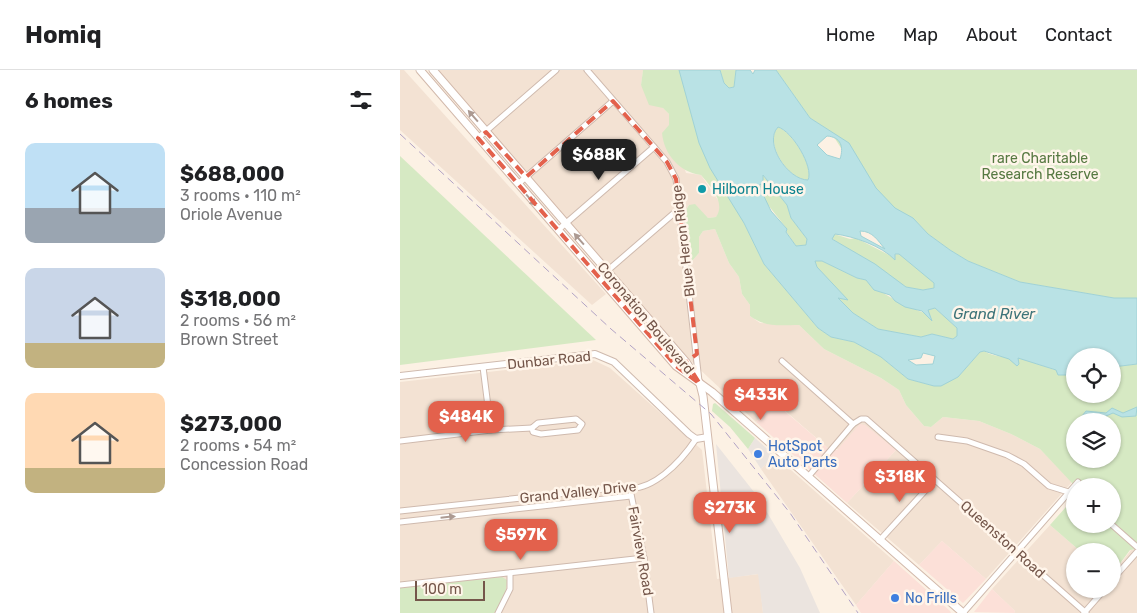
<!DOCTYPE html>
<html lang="en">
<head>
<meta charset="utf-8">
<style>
  :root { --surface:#fff; --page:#f2f2f2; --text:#202124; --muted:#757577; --line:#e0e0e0; --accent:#e3614c }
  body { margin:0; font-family:Rubik,sans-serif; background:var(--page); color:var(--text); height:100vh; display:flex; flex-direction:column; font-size:19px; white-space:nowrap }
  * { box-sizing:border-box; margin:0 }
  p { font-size:16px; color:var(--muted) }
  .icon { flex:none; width:28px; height:28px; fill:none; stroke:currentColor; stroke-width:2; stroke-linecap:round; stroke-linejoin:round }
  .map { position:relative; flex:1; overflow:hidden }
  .panel { display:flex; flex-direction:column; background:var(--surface); width:400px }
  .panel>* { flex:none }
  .fabs { position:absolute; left:666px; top:278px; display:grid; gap:10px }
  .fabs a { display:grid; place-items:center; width:55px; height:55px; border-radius:50%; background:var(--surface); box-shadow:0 1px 4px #0004; font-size:25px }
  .scale { position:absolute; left:15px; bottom:12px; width:70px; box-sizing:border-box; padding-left:5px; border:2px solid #74564a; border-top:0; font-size:14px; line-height:18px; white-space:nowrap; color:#74564a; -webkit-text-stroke:4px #fff5ea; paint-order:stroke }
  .price { position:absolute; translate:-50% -42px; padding:0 11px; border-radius:10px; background:var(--accent); color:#fff; font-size:16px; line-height:32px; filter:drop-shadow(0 1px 2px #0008) }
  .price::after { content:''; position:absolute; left:50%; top:30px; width:15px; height:11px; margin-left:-8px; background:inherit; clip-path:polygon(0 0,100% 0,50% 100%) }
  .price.active { background:#222; color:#fff }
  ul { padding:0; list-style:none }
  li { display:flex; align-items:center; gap:15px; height:125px; padding:0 25px }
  li span { display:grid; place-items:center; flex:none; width:140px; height:100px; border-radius:10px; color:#555 }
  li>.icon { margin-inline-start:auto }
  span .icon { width:60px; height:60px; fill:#fffc; stroke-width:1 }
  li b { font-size:21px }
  h2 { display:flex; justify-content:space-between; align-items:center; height:60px; padding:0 25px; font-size:21px }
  header { display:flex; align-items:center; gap:30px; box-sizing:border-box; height:70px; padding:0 25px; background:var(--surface); border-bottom:1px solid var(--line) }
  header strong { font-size:24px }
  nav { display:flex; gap:28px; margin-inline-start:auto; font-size:18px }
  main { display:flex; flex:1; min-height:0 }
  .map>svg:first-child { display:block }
  .residential { fill:#f3e2d3 }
  .commercial { fill:#fce0d8 }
  .industrial { fill:#ebe4df }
  .green { fill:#d6e9c3; fill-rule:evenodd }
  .water { fill:#b9e2e5; stroke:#a0d2d6; fill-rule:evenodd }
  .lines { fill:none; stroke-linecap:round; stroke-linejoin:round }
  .stream { stroke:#a0d2d6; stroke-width:1 }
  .minor-casing { stroke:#cfbaae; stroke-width:7 }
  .tertiary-casing { stroke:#cfbaae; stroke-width:8 }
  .secondary-casing { stroke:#d2b9ab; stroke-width:9 }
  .minor { stroke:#fff; stroke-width:5 }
  .tertiary { stroke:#fff; stroke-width:6 }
  .secondary { stroke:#fff; stroke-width:7 }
  .rail { stroke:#b2a3c5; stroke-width:1; stroke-dasharray:8 5; stroke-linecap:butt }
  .oneway { fill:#ac9a92 }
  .marked { fill:none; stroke:#e3614c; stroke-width:4; stroke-dasharray:10 6; stroke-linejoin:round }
  .culture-dot { fill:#0f9aa8; stroke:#fff5ea; stroke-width:2 }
  .shop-dot { fill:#3f7fe0; stroke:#fff5ea; stroke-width:2 }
  .labels { text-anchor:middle; stroke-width:5; stroke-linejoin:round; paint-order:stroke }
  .park-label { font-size:14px; fill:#577942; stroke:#fff5ea }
  .culture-label { font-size:14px; fill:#0d838f; stroke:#fff5ea; text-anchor:start }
  .street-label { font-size:14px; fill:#74564a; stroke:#fff5ea }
  .shop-label { font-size:14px; fill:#366cbe; stroke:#fff5ea; text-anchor:start }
  .water-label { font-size:15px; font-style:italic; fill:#3e7479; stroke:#fff5ea }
</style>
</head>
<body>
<header>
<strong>Homiq</strong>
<nav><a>Home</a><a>Map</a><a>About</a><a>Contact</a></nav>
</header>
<main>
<section class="panel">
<h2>6 homes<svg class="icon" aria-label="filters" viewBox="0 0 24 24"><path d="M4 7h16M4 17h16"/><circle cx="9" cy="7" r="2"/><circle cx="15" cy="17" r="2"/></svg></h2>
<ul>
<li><span style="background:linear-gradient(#bfe0f5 65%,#9aa5b1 0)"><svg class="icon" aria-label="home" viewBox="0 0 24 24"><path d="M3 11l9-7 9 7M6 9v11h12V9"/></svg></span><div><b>$688,000</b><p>3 rooms · 110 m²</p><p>Oriole Avenue</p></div></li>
<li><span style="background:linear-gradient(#c9d6e8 75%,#c2b280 0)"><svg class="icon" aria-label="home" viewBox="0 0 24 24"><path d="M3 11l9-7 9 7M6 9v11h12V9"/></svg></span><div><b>$318,000</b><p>2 rooms · 56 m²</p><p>Brown Street</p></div></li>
<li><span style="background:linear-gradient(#ffd9b3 75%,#c2b280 0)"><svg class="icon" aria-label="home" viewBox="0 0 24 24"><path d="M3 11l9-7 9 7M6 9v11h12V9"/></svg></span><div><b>$273,000</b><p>2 rooms · 54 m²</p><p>Concession Road</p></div></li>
</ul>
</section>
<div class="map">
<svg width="737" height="543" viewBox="0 0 737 543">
  <rect width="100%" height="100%" fill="#fcf1e4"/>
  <!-- residential -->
  <g class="residential">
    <polygon points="0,0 4,0 206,224 192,235 0,60"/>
    <polygon points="32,0 243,0 241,15 269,44 269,55 286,103 301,105 320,133 320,142 316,147 308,148 289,135 284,143 292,191 299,183 299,167 303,161 315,159 329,193 339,207 342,224 350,235 350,246 360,253 399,255 424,279 481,308 499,320 506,335 524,356 531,357 543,347 579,351 611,364 640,379 672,412 586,509 542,471 519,495 447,433 496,380 429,379 375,332 356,352 293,293"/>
    <polygon points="193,290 210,298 302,380 317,509 359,504 363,543 0,543 0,312"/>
    <polygon points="374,385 494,491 456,535 361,399"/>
    <polygon points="650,455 680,481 675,481 675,519 712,519 713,503 731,480 737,479 737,543 614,543 615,541 592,519"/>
  </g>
  <!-- commercial -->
  <g class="commercial">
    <polygon points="374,332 429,379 437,380 460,354 465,355 496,380 447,433 356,352"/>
    <polygon points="542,471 586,509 563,533 519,495"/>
    <polygon points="494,491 550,541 551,543 461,543 456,535"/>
    <polygon points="592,519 615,541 614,543 574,542"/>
  </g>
  <!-- industrial -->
  <g class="industrial">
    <polygon points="355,368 374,385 361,399 348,379"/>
    <polygon points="316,374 358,427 400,498 420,543 363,543 358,504 329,508"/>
  </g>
  <!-- green -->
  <g class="green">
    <path d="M243,0H279L344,153L364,194L418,258L431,267L454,272L481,287L508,309L534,316L558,307L580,282L584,281C595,288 606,286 618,288C637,291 654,305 675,300V324H712L713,297L737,294V479L730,480L713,503L712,481H680L650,455L673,429L672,413L640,379L611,364L579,351L543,347L531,357L524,356L506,335L499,320L481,308L424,279L399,255C380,255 367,258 350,246V235L342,224L339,207L329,193L315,159L303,161L299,167V183L292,191L284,143L289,135L295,134L308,148L316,147C326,133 311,117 301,105C279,102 264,84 262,63L269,55V44L263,38L249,35L241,15ZM675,351H712V389H675ZM675,416H712V454H675Z"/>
    <polygon points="320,0 336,0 334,17 329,18 324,13"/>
    <polygon points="376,0 737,0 737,228 714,228 620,212 568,191 550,180 528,164 513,148 474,129 430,61 410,48"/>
    <path d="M378,57C392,62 414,97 408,110C388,110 364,73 378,57Z"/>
    <polygon points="0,86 196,270 0,295"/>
    <polygon points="362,104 387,135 391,148 407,169 406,175 396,176 386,161 387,159 365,131 360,118"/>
    <polygon points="434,164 450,169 456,168 489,185 499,184 535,213 534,218 523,220 506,217 431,168"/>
    <path d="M415,191H422L457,208L466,210C483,225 506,237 528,244V240L535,238L557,258V266L553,269L532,264L521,267L478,259L453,243L437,227L446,229L417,197Z"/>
    <polygon points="315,333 355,368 348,379 330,357 312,341 313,334"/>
    <path d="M102,507L107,510C107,521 101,535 94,543H0V518Z"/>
  </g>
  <!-- water -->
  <g class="water">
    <path d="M279,0H320L324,13L329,18L334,17L336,0H350L353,4L355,0H376L410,48L449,73L476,118L495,138L513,148L528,164L550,180L568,191L620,212L714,228H737V294L713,297L712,286H675V300L666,305H658L656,300L618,288L619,294L617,296L609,289L584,281L580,282L558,307L541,316H534L508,309L481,287L454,272L431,267L418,258L364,194L344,153L310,98L299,73ZM378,57C392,61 414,97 408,110C388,110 363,73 378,57ZM427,66C441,67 444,77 440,89L427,85L417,75ZM363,105L387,135L391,148L407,169L406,175L396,176L386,162L387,159L371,141L360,118V114L363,116ZM460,161C473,161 478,171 485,179L461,166ZM435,164C453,166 482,176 495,190V184H499L534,213V218L523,220L506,217L475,194L432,169ZM415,191H422L457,208L466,210L474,220L490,225L495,231L505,237L522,241L532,251L528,240L535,238L557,258V266L553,269L532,264L521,267L478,259L453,243L438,228L448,230L417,197ZM523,283L535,286L533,294L516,295L508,290L521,288Z"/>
    <polygon points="737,337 736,346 722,347 713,343 706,346 702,351 678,351 686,341 706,343 712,338 723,343"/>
  </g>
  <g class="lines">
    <!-- stream -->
    <g class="stream">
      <polyline points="704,346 709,351"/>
      <polyline points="712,358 716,367"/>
    </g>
    <!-- minor casing -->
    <g class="minor-casing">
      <g id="minor">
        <polyline points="187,0 267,92 276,109 299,311"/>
        <polyline points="78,68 156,0"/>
        <polyline points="118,114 213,31"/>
        <polyline points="158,160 254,77"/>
        <polyline points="199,208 280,138"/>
        <polyline points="382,291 453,354"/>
        <polyline points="83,297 91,360"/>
        <polygon points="176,349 182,354 178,360 141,364 133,362 132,358 138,353"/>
        <polyline points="538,367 567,371 607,385 624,394 649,416 675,424"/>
        <polyline points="0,371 91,360 132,358"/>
        <polyline points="408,407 453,354 461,349 466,349 686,543"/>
        <polyline points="231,424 244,488 251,543"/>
        <path d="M0,441L223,417C251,425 282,390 296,369"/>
        <polyline points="0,452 231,426"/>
        <polyline points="711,454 737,477"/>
        <polyline points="479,471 535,410"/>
        <polyline points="712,510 737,482"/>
        <polyline points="0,515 244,488"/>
        <polyline points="98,543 110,519 110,503"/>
        <polyline points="563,543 678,412"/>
        <polyline points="684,543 705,519"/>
      </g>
    </g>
    <!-- tertiary casing -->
    <g class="tertiary-casing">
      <polyline id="tertiary" points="0,306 195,284 214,292 289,364 296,369 308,367"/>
    </g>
    <!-- secondary casing -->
    <g class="secondary-casing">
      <g id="secondary">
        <polyline points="20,0 276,296 312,322 563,543"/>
        <polyline points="33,0 286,292 300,314 303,326 328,543"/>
      </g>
    </g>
    <!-- minor -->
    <use href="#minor" class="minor"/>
    <!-- tertiary -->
    <use href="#tertiary" class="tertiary"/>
    <!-- secondary -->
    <use href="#secondary" class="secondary"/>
    <!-- rail -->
    <polyline class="rail" points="0,64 211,259 311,344 390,443 458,543"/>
  </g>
  <!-- one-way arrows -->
  <defs><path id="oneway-solid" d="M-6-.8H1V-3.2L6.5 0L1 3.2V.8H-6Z" transform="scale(1.25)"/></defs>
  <g class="oneway">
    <use href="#oneway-solid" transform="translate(73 46) rotate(-131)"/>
    <use href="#oneway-solid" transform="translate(131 130) rotate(49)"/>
    <use href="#oneway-solid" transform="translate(179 169) rotate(-131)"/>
    <use href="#oneway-solid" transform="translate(48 447) rotate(-6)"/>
  </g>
  <!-- marked area -->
  <path class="marked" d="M213,31L267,92L276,109L297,284L286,292L300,314L276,296L78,68L86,62L126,107Z"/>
  <!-- markers -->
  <circle class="culture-dot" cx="302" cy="119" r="5"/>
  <g class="shop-dot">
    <circle cx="358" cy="384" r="5"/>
    <circle cx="495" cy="528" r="5"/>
  </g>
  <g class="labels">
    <!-- park labels -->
    <g class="park-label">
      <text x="640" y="93">rare Charitable<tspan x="640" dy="16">Research Reserve</tspan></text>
    </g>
    <!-- culture labels -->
    <g class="culture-label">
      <text x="312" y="124">Hilborn House</text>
    </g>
    <!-- street labels -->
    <g class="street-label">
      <text transform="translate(283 171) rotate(-97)" y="5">Blue Heron Ridge</text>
      <text transform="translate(246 248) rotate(50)" y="5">Coronation Boulevard</text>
      <text transform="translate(149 290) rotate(-6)" y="5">Dunbar Road</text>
      <text transform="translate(178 422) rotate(-6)" y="5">Grand Valley Drive</text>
      <text transform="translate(603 469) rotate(42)" y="5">Queenston Road</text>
      <text transform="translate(241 481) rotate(80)" y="5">Fairview Road</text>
    </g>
    <!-- shop labels -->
    <g class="shop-label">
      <text x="368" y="381">HotSpot<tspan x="368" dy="16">Auto Parts</tspan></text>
      <text x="505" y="533">No Frills</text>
    </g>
    <!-- water labels -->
    <g class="water-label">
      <text x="594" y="249">Grand River</text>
    </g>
  </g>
</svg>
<div class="fabs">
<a><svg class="icon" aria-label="locate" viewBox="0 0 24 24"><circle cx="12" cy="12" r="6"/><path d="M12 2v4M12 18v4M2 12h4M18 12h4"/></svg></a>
<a><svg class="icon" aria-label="layers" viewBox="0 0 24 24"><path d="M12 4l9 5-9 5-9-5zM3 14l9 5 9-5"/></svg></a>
<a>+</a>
<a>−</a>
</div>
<div class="scale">100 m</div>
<b class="price active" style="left:199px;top:111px">$688K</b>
<b class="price" style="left:361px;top:351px">$433K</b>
<b class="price" style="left:66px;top:373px">$484K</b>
<b class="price" style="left:500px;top:433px">$318K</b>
<b class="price" style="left:330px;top:464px">$273K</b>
<b class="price" style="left:121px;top:491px">$597K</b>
</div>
</main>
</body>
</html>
